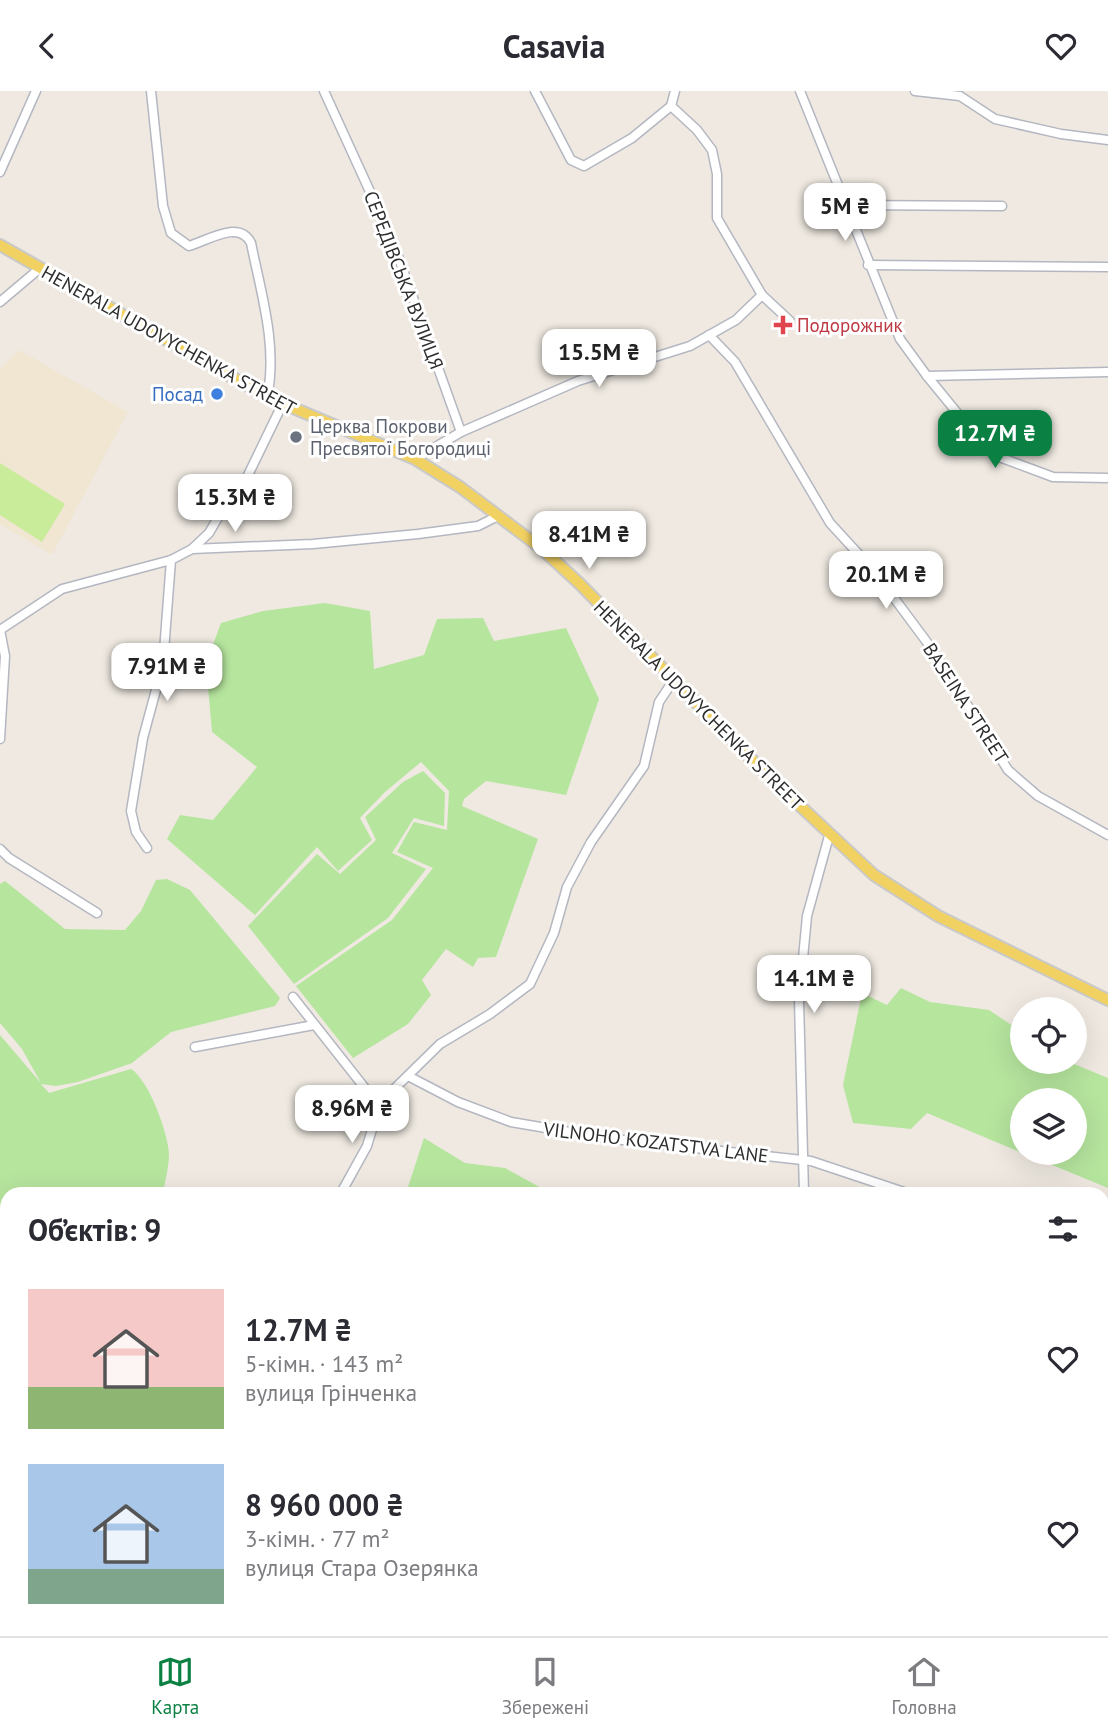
<!DOCTYPE html>
<html lang="uk">
<head>
<meta charset="utf-8">
<style>
  :root { --surface:#fff; --page:#f7f7f7; --text:#2b2b33; --muted:#7c7c81; --line:#e1e1e2; --accent:#0b8043 }
  body { margin:0; font-family:"PT Sans",sans-serif; background:var(--page); color:var(--text); height:100vh; display:flex; flex-direction:column; font-size:26px; white-space:nowrap }
  * { box-sizing:border-box; margin:0 }
  p { font-size:23px; color:var(--muted) }
  .icon { flex:none; width:38px; height:38px; fill:none; stroke:currentColor; stroke-width:2; stroke-linecap:round; stroke-linejoin:round }
  .map { position:relative; flex:1; overflow:hidden }
  .drawer { position:absolute; left:0px; top:1096px; width:1110px; height:450px; display:flex; flex-direction:column; background:var(--surface); border-radius:21px 21px 0 0; box-shadow:0 7px 28px #0002 }
  .drawer>* { flex:none }
  .tools { position:absolute; left:1010px; top:906px; display:grid; gap:14px }
  .tools a { display:grid; place-items:center; width:77px; height:77px; border-radius:50%; background:var(--surface); box-shadow:0 7px 28px #0002; font-size:35px }
  .price { position:absolute; translate:-50% -60px; padding:0 16px; border-radius:14px; background:#fff; color:#222; font-size:23px; line-height:46px; filter:drop-shadow(0 2px 4px #0008) }
  .price::after { content:''; position:absolute; left:50%; top:42px; width:21px; height:16px; margin-left:-10px; background:inherit; clip-path:polygon(0 0,100% 0,50% 100%) }
  .price.active { background:var(--accent); color:#fff }
  ul { padding:0; list-style:none }
  li { display:flex; align-items:center; gap:21px; height:175px; padding:0 28px }
  li span { display:grid; place-items:center; flex:none; width:196px; height:140px; border-radius:0px; color:#555 }
  li>.icon { margin-inline-start:auto }
  span .icon { width:84px; height:84px; fill:#fffc; stroke-width:1 }
  li b { font-size:30px }
  h2 { display:flex; justify-content:space-between; align-items:center; height:84px; padding:0 28px; font-size:30px }
  header { display:flex; justify-content:space-between; align-items:center; height:91px; padding:0 28px; background:var(--surface); font-size:32px; font-weight:600 }
  .menu { display:flex; justify-content:space-around; align-items:center; height:98px; border-top:2px solid var(--line); background:var(--surface); font-size:19px; color:var(--muted) }
  .menu a { display:grid; justify-items:center; gap:4px }
  .menu .active { color:var(--accent) }
  .map>svg:first-child { display:block }
  .education { fill:#f0e6d1 }
  .green { fill:#b6e59e }
  .pitch { fill:#c9ec9a }
  .lines { fill:none; stroke-linecap:round; stroke-linejoin:round }
  .river { stroke:#75cff0; stroke-width:12 }
  .minor-casing { stroke:#b4b7c1; stroke-width:11 }
  .major-casing { stroke:#c9c9c9; stroke-width:14 }
  .minor { stroke:#fff; stroke-width:8 }
  .major { stroke:#f2d163; stroke-width:10 }
  .health-dot { fill:#e0444e; stroke:#fff; stroke-width:2.5 }
  .shop-dot { fill:#3f7fe0; stroke:#fff; stroke-width:2.5 }
  .worship-dot { fill:#6b7280; stroke:#fff; stroke-width:2.5 }
  .labels { text-anchor:middle; stroke-width:6; stroke-linejoin:round; paint-order:stroke }
  .street-label { font-size:19px; fill:#2e2e2e; stroke:#fff }
  .health-label { font-size:19px; fill:#be3a42; stroke:#fff; text-anchor:start }
  .shop-label { font-size:19px; fill:#366cbe; stroke:#fff; text-anchor:end }
  .worship-label { font-size:19px; fill:#5b616d; stroke:#fff; text-anchor:start }
</style>
</head>
<body>
<header><svg class="icon" aria-label="back" viewBox="0 0 24 24"><path d="M15 5l-7 7 7 7"/></svg>Casavia<svg class="icon" aria-label="heart" viewBox="0 0 24 24"><path d="M12 20l-8-8c-3-5 5-10 8-4 3-6 11-1 8 4z"/></svg></header>
<div class="map">
<svg width="1108" height="1545" viewBox="0 0 1108 1545">
  <rect width="100%" height="100%" fill="#efe9e1"/>
  <!-- education -->
  <polygon class="education" points="19,259 128,321 52,464 0,433 0,278"/>
  <!-- green -->
  <g class="green">
    <polygon points="325,512 370,520 374,578 424,564 437,528 483,527 494,550 566,537 599,608 566,704 486,690 464,708 462,715 538,748 496,866 478,867 473,876 446,858 422,889 431,904 408,933 353,967 296,895 392,829 433,777 397,761 414,731 447,739 449,700 421,671 385,701 360,727 372,749 338,780 317,756 255,824 167,748 180,724 213,729 257,676 212,641 206,573 221,532 263,520"/>
    <polygon points="423,680 445,702 444,735 414,727 392,762 426,778 388,827 294,893 248,835 317,763 340,783 376,749 365,726 403,691"/>
    <path d="M167,788L190,799L280,907L275,915L171,941L132,972L78,991L56,995L41,993L49,1002L131,978C149,989 168,1042 169,1063C169,1076 165,1090 163,1102H7V1402L0,1404V944L41,992L22,958L0,932V793L5,790L65,838L125,839L141,820L156,789Z"/>
    <polygon points="901,897 930,911 989,919 1022,941 1022,971 1069,971 1108,987 1108,1097 1023,1062 1074,1062 1074,1010 1022,1010 1022,1062 927,1022 911,1038 853,1032 843,994 862,902 887,914"/>
    <polygon points="424,1047 465,1072 505,1077 545,1099 619,1102 406,1102"/>
  </g>
  <!-- pitch -->
  <polygon class="pitch" points="0,372 65,413 42,451 0,424"/>
  <g class="lines">
    <!-- river -->
    <g class="river">
      <polyline points="1102,1470 1108,1463"/>
      <polyline points="1055,1545 1059,1538"/>
    </g>
    <!-- minor casing -->
    <g class="minor-casing">
      <g id="minor">
        <path d="M151,0L163,115L171,142L189,155C207,150 239,128 251,152C261,202 278,256 267,306"/>
        <polyline points="324,0 393,151 461,341"/>
        <polyline points="535,0 571,69 584,75 632,47 671,15 675,0"/>
        <polyline points="800,0 900,248 927,285 963,329 1002,367 1053,386 1108,387"/>
        <polyline points="915,0 960,5 995,28 1061,43 1108,49"/>
        <polyline points="671,15 697,39 712,59 717,83 717,127 762,204 790,230"/>
        <polyline points="0,81 36,0"/>
        <polyline points="846,114 1002,115"/>
        <polyline points="868,174 1108,176"/>
        <polyline points="0,211 39,178"/>
        <polyline points="709,244 735,271 830,432 874,480 932,558 1008,679 1038,705 1108,744"/>
        <polyline points="927,285 1108,281"/>
        <polyline points="415,368 461,341 578,290 690,255 736,229 762,204"/>
        <polyline points="192,458 209,442 220,423 235,411 282,314"/>
        <polyline points="0,539 62,498 171,469 192,458 313,453 418,443 478,435 498,425"/>
        <polyline points="0,648 5,565 0,539"/>
        <polyline points="147,757 136,741 131,720 143,647 163,573 171,469"/>
        <polyline points="0,758 9,767 97,822"/>
        <polyline points="293,906 379,1015"/>
        <polyline points="195,956 314,934"/>
        <polyline points="410,986 458,1011 511,1031 605,1047 811,1070 907,1102"/>
        <polyline points="341,1102 367,1055 379,1015 388,1004 440,953 490,923 530,893 554,842 567,796 591,751 644,675 659,611 673,590"/>
        <polyline points="804,1102 799,909 807,825 829,745"/>
        <polyline points="1102,1165 1108,1166"/>
        <polyline points="0,1452 7,1448"/>
        <polyline points="1102,1516 1108,1516"/>
        <polyline points="183,1538 183,1545"/>
        <polyline points="305,1538 306,1545"/>
        <polyline points="604,1538 605,1545"/>
        <polyline points="805,1545 805,1538"/>
        <polyline points="1061,1545 1065,1538"/>
      </g>
    </g>
    <!-- major casing -->
    <g class="major-casing">
      <polyline id="major" points="0,154 267,306 415,368 460,396 541,457 580,493 766,683 874,784 938,825 1108,909"/>
    </g>
    <!-- minor -->
    <use href="#minor" class="minor"/>
    <!-- major -->
    <use href="#major" class="major"/>
  </g>
  <!-- markers -->
  <path class="health-dot" d="M779.5 223.5h7v7h7v7h-7v7h-7v-7h-7v-7h7z"/>
  <circle class="shop-dot" cx="217" cy="303" r="7"/>
  <circle class="worship-dot" cx="296" cy="346" r="7"/>
  <g class="labels">
    <!-- street labels -->
    <g class="street-label">
      <text transform="translate(404 189) rotate(69)" y="7">СЕРЕДІВСЬКА ВУЛИЦЯ</text>
      <text transform="translate(169 249) rotate(29)" y="7">HENERALA UDOVYCHENKA STREET</text>
      <text transform="translate(966 612) rotate(57)" y="7">BASEINA STREET</text>
      <text transform="translate(699 614) rotate(45)" y="7">HENERALA UDOVYCHENKA STREET</text>
      <text transform="translate(656 1051) rotate(7)" y="7">VILNOHO KOZATSTVA LANE</text>
    </g>
    <!-- health labels -->
    <g class="health-label">
      <text x="797" y="241">Подорожник</text>
    </g>
    <!-- shop labels -->
    <g class="shop-label">
      <text x="203" y="310">Посад</text>
    </g>
    <!-- worship labels -->
    <g class="worship-label">
      <text x="310" y="342">Церква Покрови<tspan x="310" dy="22">Пресвятої Богородиці</tspan></text>
    </g>
  </g>
</svg>
<div class="tools">
<a><svg class="icon" aria-label="locate" viewBox="0 0 24 24"><circle cx="12" cy="12" r="6"/><path d="M12 2v4M12 18v4M2 12h4M18 12h4"/></svg></a>
<a><svg class="icon" aria-label="layers" viewBox="0 0 24 24"><path d="M12 4l9 5-9 5-9-5zM3 14l9 5 9-5"/></svg></a>
</div>
<b class="price" style="left:845px;top:152px">5M ₴</b>
<b class="price" style="left:599px;top:298px">15.5M ₴</b>
<b class="price active" style="left:995px;top:379px">12.7M ₴</b>
<b class="price" style="left:235px;top:443px">15.3M ₴</b>
<b class="price" style="left:589px;top:480px">8.41M ₴</b>
<b class="price" style="left:886px;top:520px">20.1M ₴</b>
<b class="price" style="left:167px;top:612px">7.91M ₴</b>
<b class="price" style="left:814px;top:924px">14.1M ₴</b>
<b class="price" style="left:352px;top:1054px">8.96M ₴</b>
<section class="drawer">
<h2>Об’єктів: 9<svg class="icon" aria-label="filters" viewBox="0 0 24 24"><path d="M4 7h16M4 17h16"/><circle cx="9" cy="7" r="2"/><circle cx="15" cy="17" r="2"/></svg></h2>
<ul>
<li><span style="background:linear-gradient(#f6c9c9 70%,#8fb573 0)"><svg class="icon" aria-label="home" viewBox="0 0 24 24"><path d="M3 11l9-7 9 7M6 9v11h12V9"/></svg></span><div><b>12.7M ₴</b><p>5-кімн. · 143 m²</p><p>вулиця Грінченка</p></div><svg class="icon" aria-label="heart" viewBox="0 0 24 24"><path d="M12 20l-8-8c-3-5 5-10 8-4 3-6 11-1 8 4z"/></svg></li>
<li><span style="background:linear-gradient(#a9c7e8 75%,#7fa58c 0)"><svg class="icon" aria-label="home" viewBox="0 0 24 24"><path d="M3 11l9-7 9 7M6 9v11h12V9"/></svg></span><div><b>8 960 000 ₴</b><p>3-кімн. · 77 m²</p><p>вулиця Стара Озерянка</p></div><svg class="icon" aria-label="heart" viewBox="0 0 24 24"><path d="M12 20l-8-8c-3-5 5-10 8-4 3-6 11-1 8 4z"/></svg></li>
</ul>
</section>
</div>
<nav class="menu">
<a class="active"><svg class="icon" aria-label="map" viewBox="0 0 24 24"><path d="M3 6l6-2 6 2 6-2v14l-6 2-6-2-6 2zM9 4v14M15 6v14"/></svg>Карта</a>
<a><svg class="icon" aria-label="saved" viewBox="0 0 24 24"><path d="M7 4h10v16l-5-4-5 4z"/></svg>Збережені</a>
<a><svg class="icon" aria-label="home" viewBox="0 0 24 24"><path d="M3 11l9-7 9 7M6 9v11h12V9"/></svg>Головна</a>
</nav>
</body>
</html>
